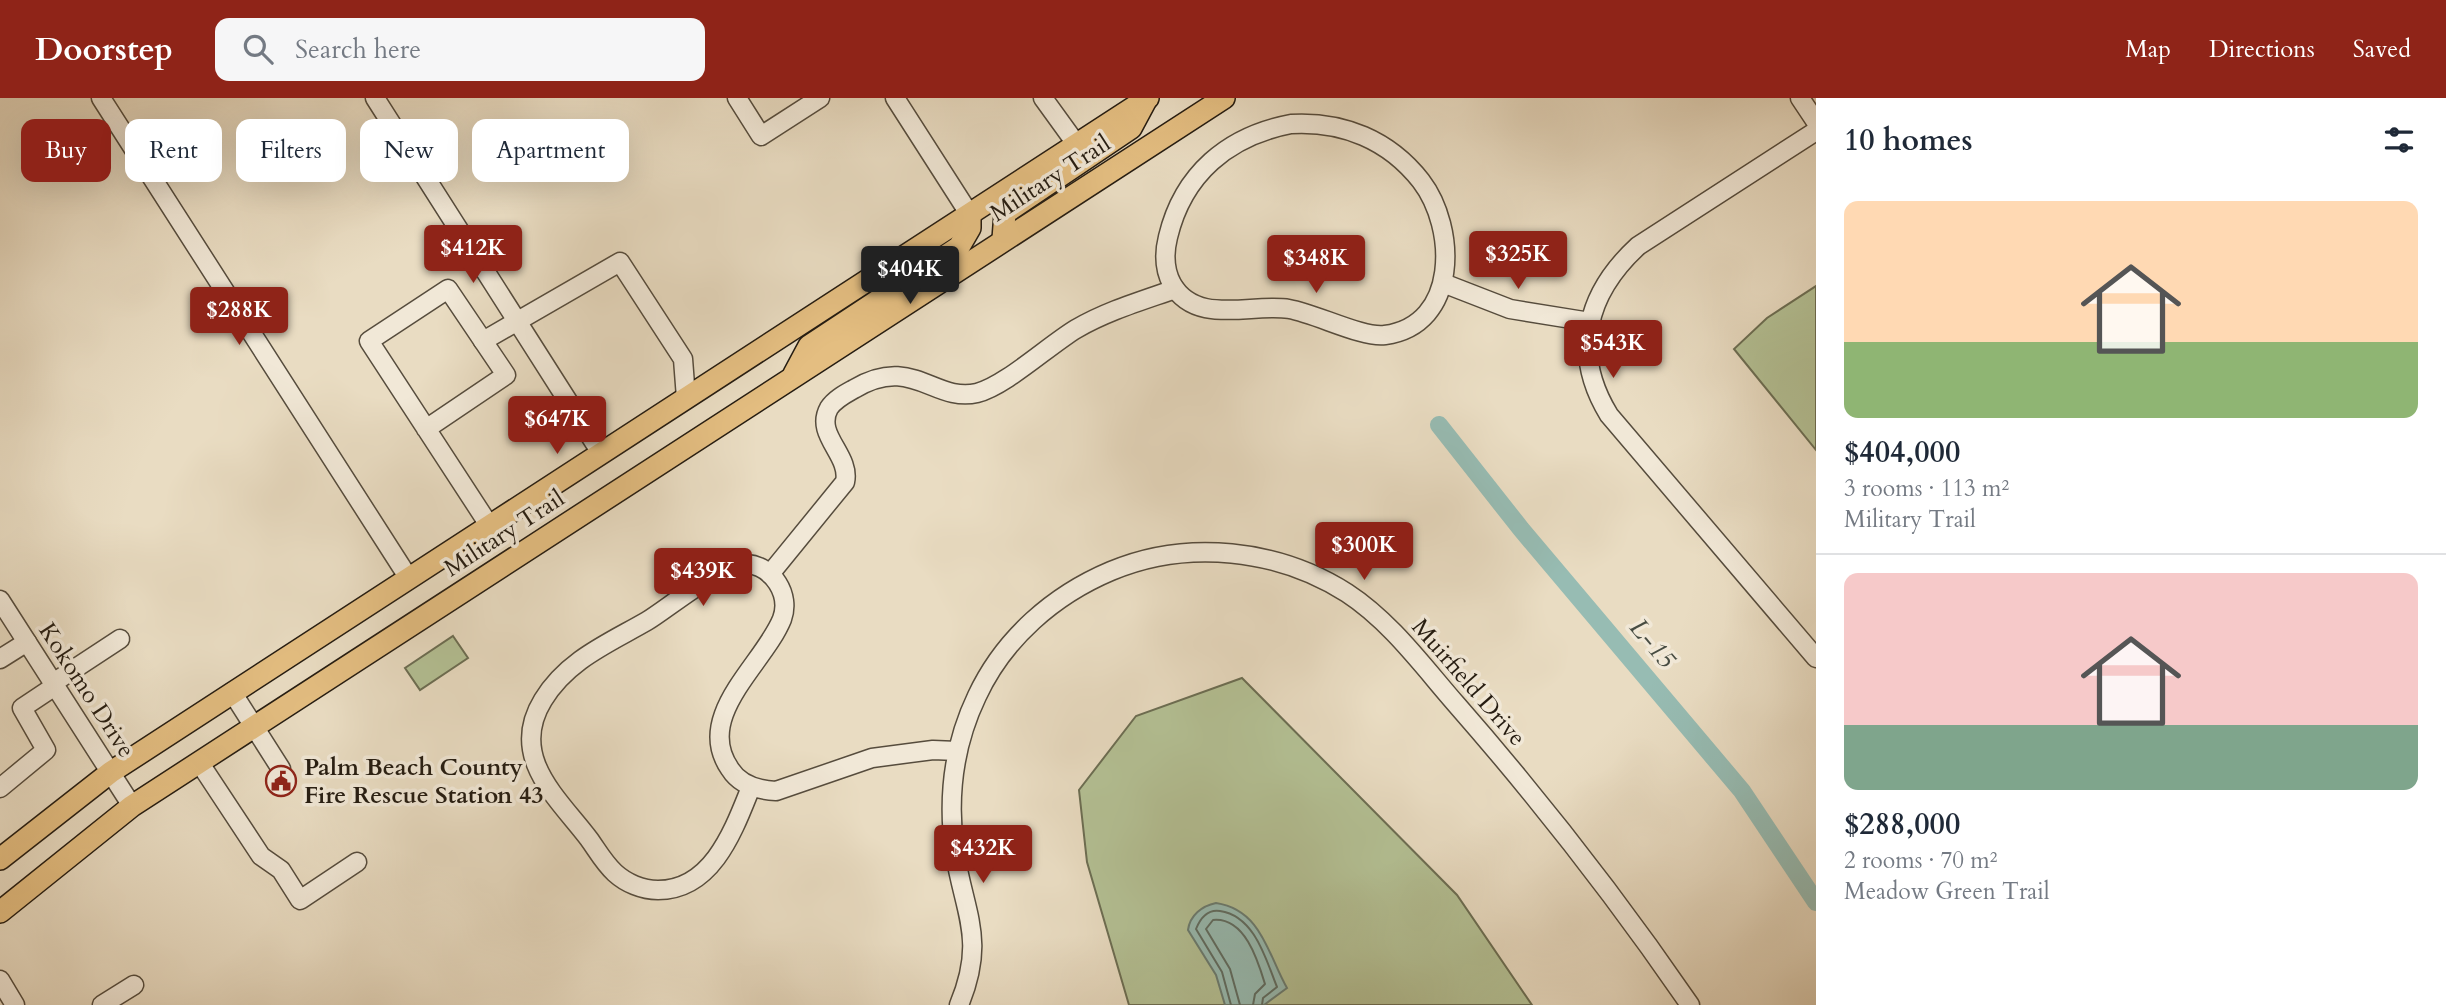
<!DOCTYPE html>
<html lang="en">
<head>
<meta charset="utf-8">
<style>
  :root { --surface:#fff; --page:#f6f6f7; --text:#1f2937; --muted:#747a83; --line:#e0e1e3; --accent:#8f2418 }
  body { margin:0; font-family:Cardo,serif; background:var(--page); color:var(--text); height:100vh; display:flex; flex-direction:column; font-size:26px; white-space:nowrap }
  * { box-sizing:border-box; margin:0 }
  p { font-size:23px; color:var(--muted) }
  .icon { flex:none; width:38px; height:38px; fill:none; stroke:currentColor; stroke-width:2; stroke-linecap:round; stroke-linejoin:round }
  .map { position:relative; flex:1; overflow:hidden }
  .sheet { display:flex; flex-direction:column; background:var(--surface); width:630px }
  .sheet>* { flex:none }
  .hud { position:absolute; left:21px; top:21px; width:665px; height:63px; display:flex; gap:14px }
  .price { position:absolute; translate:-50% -60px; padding:0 16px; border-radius:7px; background:var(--accent); color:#fff; font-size:23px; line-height:46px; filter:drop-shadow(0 2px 4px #0008) }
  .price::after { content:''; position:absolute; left:50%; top:42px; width:21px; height:16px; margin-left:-10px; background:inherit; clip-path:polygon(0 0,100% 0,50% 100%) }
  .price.active { background:#222; color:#fff }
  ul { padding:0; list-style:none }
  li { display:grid; align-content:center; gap:14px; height:371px; padding:0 28px }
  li+li { border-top:2px solid var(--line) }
  li span { display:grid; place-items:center; height:217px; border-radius:14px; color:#555 }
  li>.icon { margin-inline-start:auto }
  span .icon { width:126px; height:126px; fill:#fffc; stroke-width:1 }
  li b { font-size:30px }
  h2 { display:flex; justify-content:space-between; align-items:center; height:84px; padding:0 28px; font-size:30px }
  .pill { padding:0 24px; border-radius:14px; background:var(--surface); box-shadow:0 7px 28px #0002; font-size:24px; line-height:63px }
  .pill.active { background:var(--accent); color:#fff }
  header { display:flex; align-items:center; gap:42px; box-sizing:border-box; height:98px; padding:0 35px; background:var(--accent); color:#fff }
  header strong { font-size:33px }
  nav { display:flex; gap:38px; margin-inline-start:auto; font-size:24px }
  .search { width:490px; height:63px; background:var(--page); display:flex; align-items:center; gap:18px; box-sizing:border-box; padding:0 24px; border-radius:14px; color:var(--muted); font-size:26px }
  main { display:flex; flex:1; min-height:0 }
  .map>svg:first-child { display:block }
  .green { fill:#b4c195; stroke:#6c6e53; stroke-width:2 }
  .water { fill:#97bcb3; stroke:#697c72; stroke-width:2 }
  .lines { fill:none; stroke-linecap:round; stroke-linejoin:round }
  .shore { stroke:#5e6c62; stroke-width:2 }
  .canal { stroke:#97bcb3; stroke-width:18 }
  .minor-casing { stroke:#564c3d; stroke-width:21 }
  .major-casing { stroke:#251c11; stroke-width:24 }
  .minor { stroke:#f1e8d7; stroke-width:18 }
  .major { stroke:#e4be81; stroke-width:21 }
  .labels { text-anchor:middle; stroke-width:7; stroke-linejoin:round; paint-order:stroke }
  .street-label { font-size:24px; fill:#251c11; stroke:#f1e8d7 }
  .poi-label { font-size:24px; font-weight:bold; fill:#251c11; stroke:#f1e8d7; text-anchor:start }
  .water-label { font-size:26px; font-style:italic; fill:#474c42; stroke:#f1e8d7 }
</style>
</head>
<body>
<header>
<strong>Doorstep</strong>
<div class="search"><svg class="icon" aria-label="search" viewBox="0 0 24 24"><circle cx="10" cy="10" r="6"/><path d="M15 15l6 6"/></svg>Search here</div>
<nav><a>Map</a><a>Directions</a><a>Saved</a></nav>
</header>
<main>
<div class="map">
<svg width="1816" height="907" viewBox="0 0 1816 907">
  <rect width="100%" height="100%" fill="#e9dcc2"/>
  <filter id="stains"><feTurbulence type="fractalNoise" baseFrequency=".00286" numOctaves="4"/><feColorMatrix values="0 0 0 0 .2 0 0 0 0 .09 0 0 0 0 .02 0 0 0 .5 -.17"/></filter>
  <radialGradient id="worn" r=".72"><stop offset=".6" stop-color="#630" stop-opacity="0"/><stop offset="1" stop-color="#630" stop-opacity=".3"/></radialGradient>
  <!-- green -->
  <g class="green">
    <polygon points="1816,188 1816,352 1734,251 1767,220"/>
    <polygon points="453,538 468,560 420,592 405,570"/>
    <polygon points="1242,580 1457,797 1532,907 1129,907 1087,764 1079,692 1136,618"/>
  </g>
  <!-- water -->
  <path class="water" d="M1216,805C1262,812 1268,857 1287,890L1264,907H1225L1216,877L1188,832C1190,817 1202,808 1216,805Z"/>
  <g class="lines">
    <!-- shore -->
    <g class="shore">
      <path d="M1231,907L1222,874L1196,831C1200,821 1207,811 1220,813C1255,818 1266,862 1277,889L1263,900L1262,907"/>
      <path d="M1240,907L1230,871L1206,831L1213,822C1245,819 1258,863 1265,886L1255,896L1253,907"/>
    </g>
    <!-- canal -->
    <polyline class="canal" points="1439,327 1521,431 1742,693 1816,804"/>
    <!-- minor casing -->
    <g class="minor-casing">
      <g id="minor">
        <polyline points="101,0 408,479"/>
        <polyline points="375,0 601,355"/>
        <polyline points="737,0 761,38 820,0"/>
        <polyline points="895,0 970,117"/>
        <polyline points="1043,0 1077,47"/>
        <polyline points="1800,0 1816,24"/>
        <path d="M1291,26C1343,23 1389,42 1421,83C1457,130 1459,227 1385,237C1362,240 1317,216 1289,211C1251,205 1196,228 1172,186C1164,171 1164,155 1168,139C1183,76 1228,38 1291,26Z"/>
        <path d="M1816,33L1638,148C1586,196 1571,255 1609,317L1816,560"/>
        <polyline points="1443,185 1510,211 1590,224"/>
        <polyline points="483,243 620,164 683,261 686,300"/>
        <path d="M426,331L506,277L448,191L369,243C409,304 449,366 489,427"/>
        <path d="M770,476L845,384C851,357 814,337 829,310C835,301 845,296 854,291C912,256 934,305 977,295C1005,288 1048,248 1076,231C1107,213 1141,203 1175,191"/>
        <polyline points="0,502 132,708"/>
        <polyline points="0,561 27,544"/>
        <polyline points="53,585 120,541"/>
        <polyline points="232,594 281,671"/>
        <polyline points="199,664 261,758 281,772 300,802 357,764"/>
        <path d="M751,689C734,731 713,792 658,792C642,792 626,785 615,775C604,765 597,752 589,741C558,700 508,659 543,602C567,562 609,545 647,523C670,509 722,465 747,466C773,468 791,497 782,521C764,566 693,618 730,671C740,687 757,692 776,693L872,660L933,652L957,653"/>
        <polyline points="0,690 46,652 22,610 55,588"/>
        <polyline points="0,882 15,907"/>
        <polyline points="102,907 134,887"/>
        <path d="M959,907C986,842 965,817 955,756C947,701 953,648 977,598C1004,540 1054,497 1111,473C1187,441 1278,451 1347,495C1390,523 1422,567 1456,606C1540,702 1618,802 1690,907"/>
      </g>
    </g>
    <!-- major casing -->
    <g class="major-casing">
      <g id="major">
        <polyline points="1003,141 1005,115 1131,30 1146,2"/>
        <polyline points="794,276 809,248 959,149 970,130 970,117"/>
        <polyline points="0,761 111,674 1148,0"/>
        <polyline points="0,814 132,708 1224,0"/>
      </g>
    </g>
    <!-- minor -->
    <use href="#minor" class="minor"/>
    <!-- major -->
    <use href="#major" class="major"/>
  </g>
  <!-- icons -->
  <defs>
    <g id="civic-ring" transform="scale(1.575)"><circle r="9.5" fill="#f1e8d7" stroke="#8f2418" stroke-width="1.5"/><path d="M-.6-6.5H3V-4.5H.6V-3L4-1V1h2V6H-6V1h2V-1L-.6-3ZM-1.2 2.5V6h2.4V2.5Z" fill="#8f2418"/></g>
  </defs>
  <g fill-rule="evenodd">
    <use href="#civic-ring" x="281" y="683"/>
  </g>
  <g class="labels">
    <!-- street labels -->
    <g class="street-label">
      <text transform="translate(1050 80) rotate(-33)" y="8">Military Trail</text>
      <text transform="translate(504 435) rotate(-33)" y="8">Military Trail</text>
      <text transform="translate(1469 584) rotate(49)" y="8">Muirfield Drive</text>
      <text transform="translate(87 592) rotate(57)" y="8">Kokomo Drive</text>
    </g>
    <!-- poi labels -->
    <g class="poi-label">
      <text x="304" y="677">Palm Beach County<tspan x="304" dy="28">Fire Rescue Station 43</tspan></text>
    </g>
    <!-- water labels -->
    <g class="water-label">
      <text transform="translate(1653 545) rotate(50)" y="9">L-15</text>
    </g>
  </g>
  <rect width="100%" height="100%" filter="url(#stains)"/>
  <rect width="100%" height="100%" fill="url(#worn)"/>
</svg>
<b class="price" style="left:473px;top:187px">$412K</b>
<b class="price" style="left:1518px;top:193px">$325K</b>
<b class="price" style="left:1316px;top:197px">$348K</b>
<b class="price active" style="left:910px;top:208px">$404K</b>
<b class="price" style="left:239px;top:249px">$288K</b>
<b class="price" style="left:1613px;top:282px">$543K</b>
<b class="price" style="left:557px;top:358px">$647K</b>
<b class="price" style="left:1364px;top:484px">$300K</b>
<b class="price" style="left:703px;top:510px">$439K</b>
<b class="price" style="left:983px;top:787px">$432K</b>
<div class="hud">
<a class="pill active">Buy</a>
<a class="pill">Rent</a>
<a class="pill">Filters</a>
<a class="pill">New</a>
<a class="pill">Apartment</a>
</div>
</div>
<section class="sheet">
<h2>10 homes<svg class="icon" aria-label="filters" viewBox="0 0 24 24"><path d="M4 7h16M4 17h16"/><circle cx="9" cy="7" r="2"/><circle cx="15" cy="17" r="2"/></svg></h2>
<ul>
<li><span style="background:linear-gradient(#ffd9b3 65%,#8fb573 0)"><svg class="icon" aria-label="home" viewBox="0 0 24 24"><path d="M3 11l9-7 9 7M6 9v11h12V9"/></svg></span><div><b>$404,000</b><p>3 rooms · 113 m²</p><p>Military Trail</p></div></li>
<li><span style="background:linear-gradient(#f6c9c9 70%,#7fa58c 0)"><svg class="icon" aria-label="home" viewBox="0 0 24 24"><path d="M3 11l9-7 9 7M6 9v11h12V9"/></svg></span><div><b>$288,000</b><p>2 rooms · 70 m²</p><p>Meadow Green Trail</p></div></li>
</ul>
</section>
</main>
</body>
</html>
